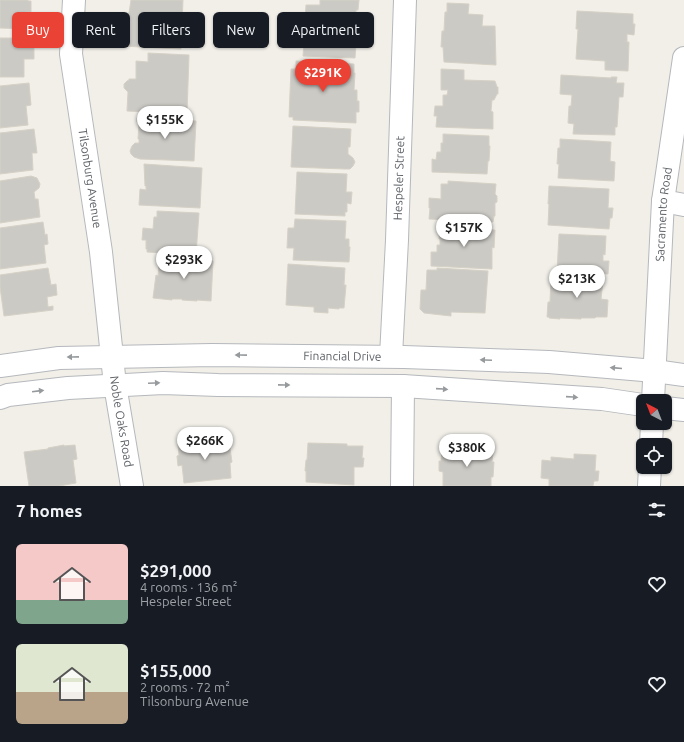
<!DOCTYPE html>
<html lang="en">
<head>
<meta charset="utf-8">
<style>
  :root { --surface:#171b24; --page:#20242c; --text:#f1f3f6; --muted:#9ea1a6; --accent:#ea4335 }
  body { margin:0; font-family:Ubuntu,sans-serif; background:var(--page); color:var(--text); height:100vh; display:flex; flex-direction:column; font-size:15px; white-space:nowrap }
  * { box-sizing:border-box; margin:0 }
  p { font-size:13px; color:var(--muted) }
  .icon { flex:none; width:22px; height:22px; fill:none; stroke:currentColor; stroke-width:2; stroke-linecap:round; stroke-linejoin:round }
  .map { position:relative; height:486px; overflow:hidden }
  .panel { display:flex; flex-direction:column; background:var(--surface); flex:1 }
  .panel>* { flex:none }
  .hud { position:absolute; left:12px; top:12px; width:400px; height:36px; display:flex; gap:8px }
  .needle { width:26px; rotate:318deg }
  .fabs { position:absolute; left:636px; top:394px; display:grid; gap:8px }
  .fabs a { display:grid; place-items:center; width:36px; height:36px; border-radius:6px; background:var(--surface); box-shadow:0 1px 3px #0004; font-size:20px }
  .price { position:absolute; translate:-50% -34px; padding:0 9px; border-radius:14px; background:#fff; color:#222; font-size:13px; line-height:26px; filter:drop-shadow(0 1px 2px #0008) }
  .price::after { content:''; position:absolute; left:50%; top:24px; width:12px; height:9px; margin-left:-6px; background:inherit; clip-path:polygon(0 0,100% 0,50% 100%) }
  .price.active { background:var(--accent); color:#fff }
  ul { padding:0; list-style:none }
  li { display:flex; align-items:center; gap:12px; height:100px; padding:0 16px }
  li span { display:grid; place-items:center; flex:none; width:112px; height:80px; border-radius:6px; color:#555 }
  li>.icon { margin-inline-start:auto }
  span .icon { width:48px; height:48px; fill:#fffc; stroke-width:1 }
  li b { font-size:17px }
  h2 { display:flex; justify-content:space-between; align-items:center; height:48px; padding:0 16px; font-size:17px }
  .chip { padding:0 14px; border-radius:6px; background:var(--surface); box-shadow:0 1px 3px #0004; font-size:14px; line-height:36px }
  .chip.active { background:var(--accent); color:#fff }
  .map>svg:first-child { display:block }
  .building { fill:#cccac5; stroke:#d6d1c6 }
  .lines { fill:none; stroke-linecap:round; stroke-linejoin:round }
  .minor-casing { stroke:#b5b8bc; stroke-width:24 }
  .minor { stroke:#fff; stroke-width:22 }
  .oneway { fill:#979a9d }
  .labels { text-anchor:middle; stroke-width:3; stroke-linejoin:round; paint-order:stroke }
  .street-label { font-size:12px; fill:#5f6368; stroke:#fff }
</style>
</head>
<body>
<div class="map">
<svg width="684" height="486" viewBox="0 0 684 486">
  <rect width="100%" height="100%" fill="#f1efe8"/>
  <!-- building -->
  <g class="building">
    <polygon points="0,0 28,0 28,1 31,1 31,12 26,12 25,29 0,28"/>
    <polygon points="131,0 183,0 181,49 122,46 122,36 128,36 128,29 120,28 120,13 129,13"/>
    <polygon points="320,0 359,0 358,10 356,10 355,40 355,39 354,44 356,44 355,58 303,56 304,43 298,42 299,22 305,22 306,5 320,5"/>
    <polygon points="447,3 469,4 468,14 483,15 482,26 495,26 496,65 444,62 443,47 441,47 442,31 444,31 445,12 447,12"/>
    <polygon points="577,11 633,14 633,24 635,24 634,35 627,34 627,42 629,42 628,71 605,70 605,61 576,59 578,29 576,29"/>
    <polygon points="0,38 34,38 34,59 24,59 24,77 0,77"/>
    <polygon points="148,53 189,55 187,114 127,111 128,92 124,88 124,84 127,81 129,80 129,79 136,79 136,61 148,62"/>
    <polygon points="296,61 354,64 354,73 355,73 354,90 357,90 357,101 359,101 359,112 356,112 356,123 293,120 293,117 289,117 291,69 296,69"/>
    <polygon points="441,69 464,70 464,80 495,81 497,87 498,87 498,94 497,94 494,100 492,100 491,111 493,112 493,129 436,127 437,116 434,116 435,106 443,106 443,95 447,95 448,90 441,90"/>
    <polygon points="561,75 611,78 611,77 617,77 616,83 624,83 623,97 619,97 617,127 615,127 615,135 573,134 574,124 568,123 569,106 571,106 572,95 560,94"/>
    <polygon points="29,83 31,105 26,106 28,125 0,128 0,86"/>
    <polygon points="137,118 196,121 194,161 140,159 134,157 131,154 130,151 132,146 135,143 139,143 139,139 138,139 139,123 137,122"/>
    <polygon points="293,126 351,129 350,147 348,147 348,154 353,158 355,162 353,166 350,169 345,169 291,167"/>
    <polygon points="34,129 37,153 32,153 33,170 0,174 0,133"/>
    <polygon points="443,134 489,136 489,146 490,146 489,161 488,161 487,174 432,172 432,159 436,160 437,152 441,152 441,143 443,143"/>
    <polygon points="560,139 611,142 610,161 615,162 614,181 558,178 559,164 557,164 558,148 560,148"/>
    <polygon points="144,164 202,168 200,208 139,205 140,189 146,190 146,186 145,186"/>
    <polygon points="297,172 347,174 346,192 352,192 351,204 347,203 347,212 345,212 345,216 295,214"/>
    <polygon points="31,176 37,178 40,184 39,188 34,192 35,199 38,199 40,217 0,223 0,181"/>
    <polygon points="448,181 496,184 495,194 497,196 497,202 495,203 495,216 494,216 493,222 429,219 430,208 429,208 429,198 441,199 441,184 448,184"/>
    <polygon points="549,186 609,189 608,208 613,208 612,218 610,218 609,229 548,225 549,204 548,204"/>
    <polygon points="157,211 199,213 196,255 147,252 147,249 146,249 146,240 142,240 143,228 153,229 154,217 157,217"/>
    <polygon points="295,219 346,221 345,239 349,239 349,247 350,247 349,262 293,260 294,248 287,248 288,228 294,228"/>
    <polygon points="43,222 45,235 47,234 48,244 44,245 46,263 0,269 0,228"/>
    <polygon points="440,227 495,230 494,248 492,247 492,269 431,266 431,252 437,252 437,245 440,245 440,239 439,239"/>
    <polygon points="559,234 606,236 605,255 603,254 603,261 609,261 608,274 557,272"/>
    <polygon points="163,259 213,261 211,301 197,300 197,301 182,300 182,299 172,299 172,300 153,298 156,275 158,276 159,264 162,264"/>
    <polygon points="288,264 345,268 344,285 346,285 344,308 339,308 339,309 328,308 328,313 314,312 314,307 286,305"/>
    <polygon points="48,268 51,285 56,284 57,295 47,297 48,307 53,306 53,310 4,316 0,287 0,275"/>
    <polygon points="437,268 488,271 485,313 451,312 451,316 424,313 420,309 421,290 426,290 427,270 437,270"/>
    <polygon points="551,278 603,281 601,299 608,300 607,317 596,317 595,318 581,318 581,319 560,318 560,319 549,318 549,317 547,317 548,302 550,302"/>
    <polygon points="228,439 229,448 230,448 232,462 230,463 231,478 184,483 182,465 178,466 177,456 179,455 178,444"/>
    <polygon points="308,443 347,444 347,446 363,446 362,458 364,458 363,467 354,467 354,485 306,482 306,471 305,471 306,460 307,460"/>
    <polygon points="64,445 64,446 75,445 77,459 73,460 76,483 59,486 29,486 24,452 48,449 48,448"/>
    <polygon points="442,450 493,453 492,462 494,462 493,477 491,477 491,486 443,486 443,472 439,471 439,461 441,461"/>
    <polygon points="574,454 596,455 595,471 599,471 598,481 594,481 593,486 549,486 549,479 541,478 542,460 551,461 551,457 574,459"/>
  </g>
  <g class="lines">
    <!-- minor casing -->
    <g class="minor-casing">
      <g id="minor">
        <path id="s1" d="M74,0L71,54L101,252L115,385L132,486"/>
        <polyline points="663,201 684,205"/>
        <path id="s2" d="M391,356L397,240L405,0"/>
        <path id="s3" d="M0,366L59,358L212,355L404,357L549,362L655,371L684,375"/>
        <polyline points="0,398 8,395 68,388 163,383 218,385 403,386 602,399 643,405"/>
        <path id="s4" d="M653,401L663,201L684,58"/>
        <polyline points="665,408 684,410"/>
        <polyline points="651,445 652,423"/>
        <polyline points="402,486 403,386"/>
        <polyline points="649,486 650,467"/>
      </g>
    </g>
    <!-- minor -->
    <use href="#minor" class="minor"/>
  </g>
  <!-- one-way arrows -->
  <defs><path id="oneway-solid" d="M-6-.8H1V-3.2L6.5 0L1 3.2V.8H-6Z"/></defs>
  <g class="oneway">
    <use href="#oneway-solid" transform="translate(241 355) rotate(-179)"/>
    <use href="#oneway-solid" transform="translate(73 357) rotate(179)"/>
    <use href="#oneway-solid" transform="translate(486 360) rotate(-178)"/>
    <use href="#oneway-solid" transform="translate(616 368) rotate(-175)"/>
    <use href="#oneway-solid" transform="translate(154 383) rotate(-3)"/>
    <use href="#oneway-solid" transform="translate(284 385) rotate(1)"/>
    <use href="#oneway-solid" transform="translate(442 389) rotate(4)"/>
    <use href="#oneway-solid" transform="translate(38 391) rotate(-7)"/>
    <use href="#oneway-solid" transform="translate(572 397) rotate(4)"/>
  </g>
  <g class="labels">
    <!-- street labels -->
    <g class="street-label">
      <text dy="4" stroke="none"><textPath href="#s1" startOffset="180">Tilsonburg Avenue</textPath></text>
      <text dy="4" stroke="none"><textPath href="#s2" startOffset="178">Hespeler Street</textPath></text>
      <text dy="4" stroke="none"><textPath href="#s4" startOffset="187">Sacramento Road</textPath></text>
      <text dy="4" stroke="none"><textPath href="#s3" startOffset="343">Financial Drive</textPath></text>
      <text dy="4" stroke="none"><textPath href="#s1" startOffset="425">Noble Oaks Road</textPath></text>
    </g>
  </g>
</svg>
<div class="fabs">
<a><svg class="needle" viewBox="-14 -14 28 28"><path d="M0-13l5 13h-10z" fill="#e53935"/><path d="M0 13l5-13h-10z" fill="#9ea1a6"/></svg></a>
<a><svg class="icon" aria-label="locate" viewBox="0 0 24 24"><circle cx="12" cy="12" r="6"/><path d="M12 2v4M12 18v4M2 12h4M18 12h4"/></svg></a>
</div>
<b class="price active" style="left:323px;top:93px">$291K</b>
<b class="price" style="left:165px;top:140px">$155K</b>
<b class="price" style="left:464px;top:248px">$157K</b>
<b class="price" style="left:184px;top:280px">$293K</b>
<b class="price" style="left:577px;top:299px">$213K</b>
<b class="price" style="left:205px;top:461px">$266K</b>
<b class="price" style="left:467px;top:468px">$380K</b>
<div class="hud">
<a class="chip active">Buy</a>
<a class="chip">Rent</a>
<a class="chip">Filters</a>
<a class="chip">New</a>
<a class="chip">Apartment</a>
</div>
</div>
<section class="panel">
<h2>7 homes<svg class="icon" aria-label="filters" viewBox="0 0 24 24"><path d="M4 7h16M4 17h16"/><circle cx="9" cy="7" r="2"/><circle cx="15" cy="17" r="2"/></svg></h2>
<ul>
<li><span style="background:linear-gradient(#f6c9c9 70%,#7fa58c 0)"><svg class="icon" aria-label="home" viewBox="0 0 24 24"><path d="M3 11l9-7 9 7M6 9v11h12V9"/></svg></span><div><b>$291,000</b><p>4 rooms · 136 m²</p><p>Hespeler Street</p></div><svg class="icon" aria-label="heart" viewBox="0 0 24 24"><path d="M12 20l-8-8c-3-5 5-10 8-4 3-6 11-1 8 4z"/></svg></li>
<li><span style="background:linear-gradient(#dfe7d0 60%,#b9a48a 0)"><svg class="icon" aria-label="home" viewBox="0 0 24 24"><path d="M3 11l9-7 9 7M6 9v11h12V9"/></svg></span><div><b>$155,000</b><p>2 rooms · 72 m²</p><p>Tilsonburg Avenue</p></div><svg class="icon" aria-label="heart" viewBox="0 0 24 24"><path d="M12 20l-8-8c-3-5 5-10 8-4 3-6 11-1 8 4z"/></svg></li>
</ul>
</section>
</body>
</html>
